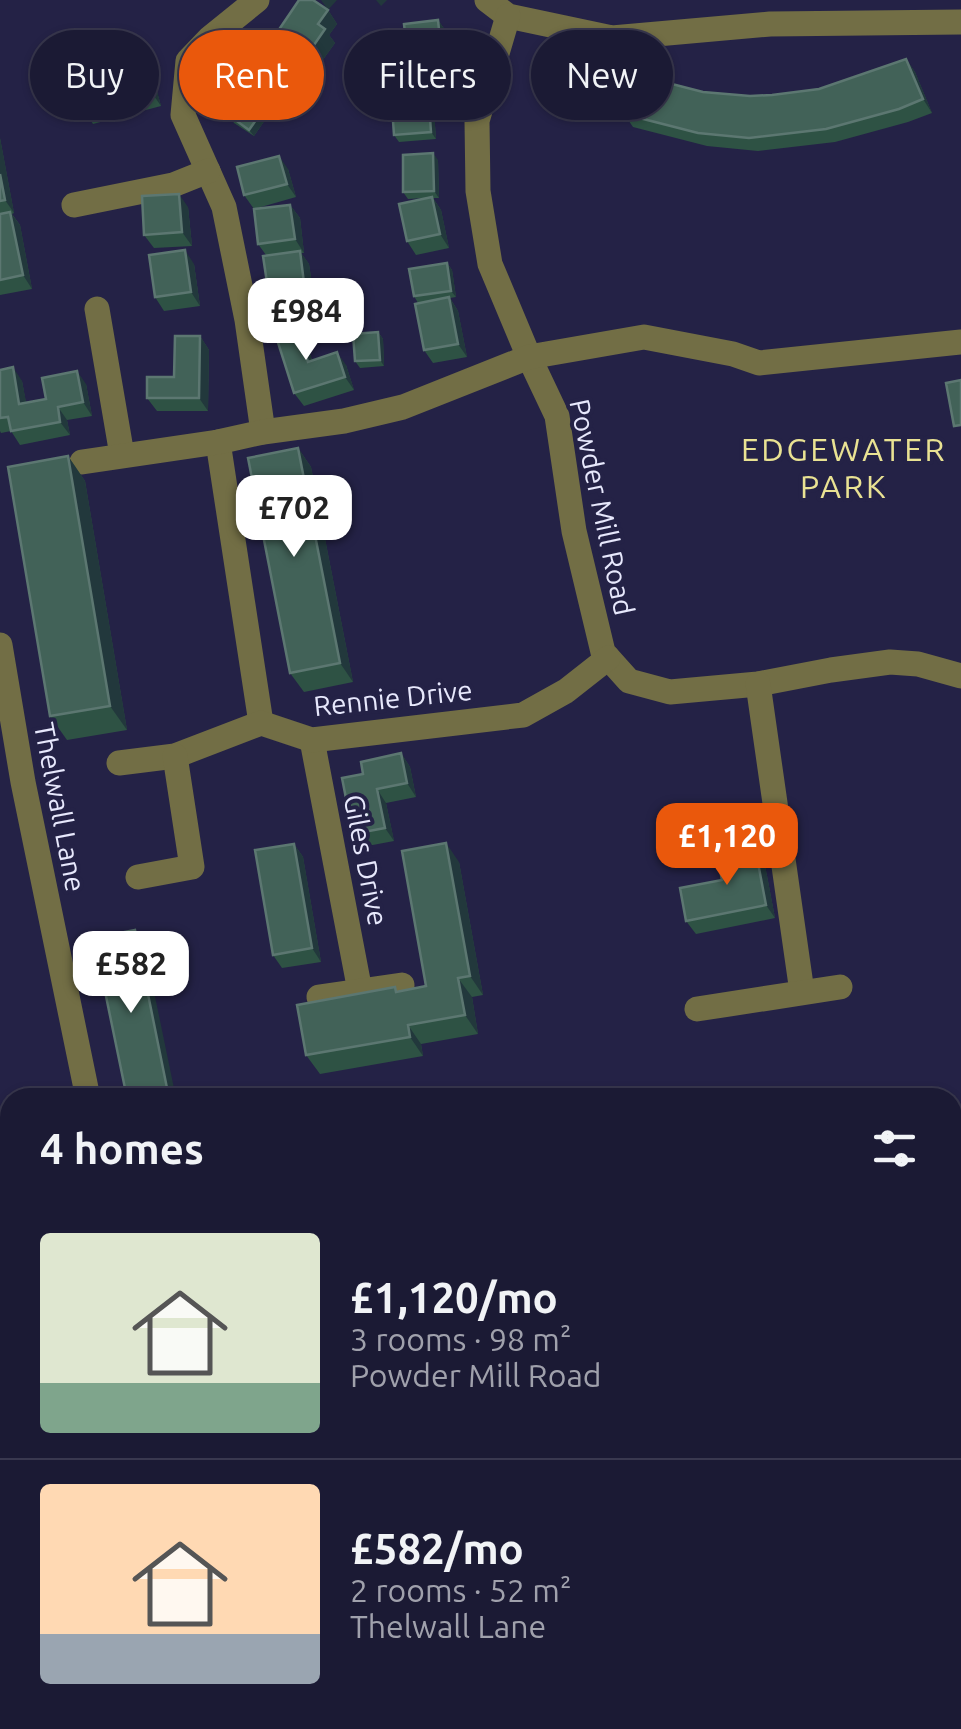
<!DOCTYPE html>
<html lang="en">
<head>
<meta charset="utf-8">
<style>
  :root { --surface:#1b1a34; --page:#282740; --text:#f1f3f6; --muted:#a0a1ac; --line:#39384f; --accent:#ea580c }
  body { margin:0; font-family:Ubuntu,sans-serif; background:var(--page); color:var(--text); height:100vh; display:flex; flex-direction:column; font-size:38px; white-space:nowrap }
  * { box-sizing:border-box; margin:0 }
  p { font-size:32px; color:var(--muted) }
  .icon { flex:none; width:55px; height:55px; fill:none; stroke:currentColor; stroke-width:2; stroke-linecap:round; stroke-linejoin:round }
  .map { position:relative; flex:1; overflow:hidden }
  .drawer { position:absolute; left:0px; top:1088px; width:962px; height:642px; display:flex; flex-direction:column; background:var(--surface); border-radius:30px 30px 0 0; box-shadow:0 2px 8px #0004,0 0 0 2px var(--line) }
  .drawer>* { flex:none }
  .banner { position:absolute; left:30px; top:30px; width:902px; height:90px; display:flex; gap:20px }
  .price { position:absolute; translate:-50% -85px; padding:0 22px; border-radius:20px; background:#fff; color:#222; font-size:32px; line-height:65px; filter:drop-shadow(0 2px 5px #0008) }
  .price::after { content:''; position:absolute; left:50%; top:60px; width:30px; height:22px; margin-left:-15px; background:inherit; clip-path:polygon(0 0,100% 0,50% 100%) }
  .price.current { background:var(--accent); color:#fff }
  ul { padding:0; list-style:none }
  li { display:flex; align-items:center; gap:30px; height:250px; padding:0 40px }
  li+li { border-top:2px solid var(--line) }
  li span { display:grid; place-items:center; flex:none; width:280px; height:200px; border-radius:10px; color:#555 }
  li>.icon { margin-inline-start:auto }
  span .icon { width:120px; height:120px; fill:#fffc; stroke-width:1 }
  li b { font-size:42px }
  h2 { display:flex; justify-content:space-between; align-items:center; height:120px; padding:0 40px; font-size:42px }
  .tag { padding:0 35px; border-radius:45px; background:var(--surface); box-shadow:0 2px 8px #0004,0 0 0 2px var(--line); font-size:35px; line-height:90px }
  .tag.current { background:var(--accent); color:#fff }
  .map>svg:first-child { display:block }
  .built { fill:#2b2853 }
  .water { fill:#031218; stroke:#47525c; stroke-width:2.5 }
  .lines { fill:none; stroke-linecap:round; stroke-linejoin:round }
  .minor { stroke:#726e45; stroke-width:25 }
  .wall { fill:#2e5244 }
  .shaded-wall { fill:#22383c }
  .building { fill:#426258; stroke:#5c7771; stroke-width:2.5 }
  .labels { text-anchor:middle; stroke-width:8; stroke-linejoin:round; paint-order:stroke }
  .street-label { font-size:28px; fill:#e7e8fc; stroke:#242246 }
  .quarter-label { font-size:32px; letter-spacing:2.5px; fill:#e9e293; stroke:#242246 }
</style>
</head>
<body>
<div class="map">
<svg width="961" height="1729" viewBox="0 0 961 1729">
  <rect width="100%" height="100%" fill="#242246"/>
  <!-- built -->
  <polygon class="built" points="953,1162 961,1170 961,1729 251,1729 249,1720 952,1720"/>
  <!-- water -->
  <polygon class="water" points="0,1245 10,1293 10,1720 97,1720 99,1729 0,1729"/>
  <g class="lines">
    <!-- minor -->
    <g class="minor">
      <polyline points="257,0 210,38 188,61 183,115 224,207 247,320 263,432"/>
      <polyline points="487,0 508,16 612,38 770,24 961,22"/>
      <polyline points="508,16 477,121 478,191 490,264 529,357 557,416 574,531 603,652 629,681 670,692 758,684 831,670 890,662 918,664 961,676"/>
      <polyline points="74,205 173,185 208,171"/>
      <polyline points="97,309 122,455"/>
      <polyline points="218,442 261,723"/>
      <polyline points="82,462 218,442 263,432 344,421 403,407 529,357 644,337 733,354 759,363 961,342"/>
      <polyline points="0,645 23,782 88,1098"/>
      <polyline points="758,684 802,992"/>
      <polyline points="312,740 360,991"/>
      <polyline points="119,763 175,756 261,723 312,740 523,715 566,691 608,658"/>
      <polyline points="138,877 192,867 175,756"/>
      <polyline points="319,997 402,985"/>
      <polyline points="697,1009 840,987"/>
      <polyline points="219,1720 221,1729"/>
    </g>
  </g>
  <!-- wall -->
  <g class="wall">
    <polygon points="328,10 337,24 329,35 335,43 314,72 283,50 274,37"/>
    <polygon points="438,20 447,33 452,82 418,85 409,72"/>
    <polygon points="906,59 915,72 932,113 908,122 835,142 758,151 707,146 633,127 624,114 703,92 750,96 772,95 819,89"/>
    <polygon points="152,74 161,106 93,124 84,110"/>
    <polygon points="256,75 308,76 289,102 261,82"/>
    <polygon points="272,97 276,104 254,136 234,123 230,116"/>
    <polygon points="429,104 434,111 436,139 399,142 394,135"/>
    <polygon points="0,138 14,213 12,214 20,225 32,289 0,295"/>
    <polygon points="438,160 439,198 433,198 441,210 449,248 416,255 407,241 425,198 408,199 403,192"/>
    <polygon points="288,169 296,197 254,209 244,195"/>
    <polygon points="290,205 300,218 304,253 301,253 309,264 315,304 278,309 269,296 266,255 258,244"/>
    <polygon points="188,207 192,246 154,248 144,235"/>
    <polygon points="447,263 452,270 456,297 450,298 458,311 467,357 433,363 424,350 418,303 414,296"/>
    <polygon points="194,264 200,306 164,311 155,297"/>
    <polygon points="378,332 383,339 384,366 360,368 355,361"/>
    <polygon points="200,336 209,350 208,411 157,411 147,398 174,377"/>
    <polygon points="305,339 312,360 346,365 354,390 304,406 294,393"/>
    <polygon points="0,370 22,381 26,403 46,399 86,384 92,416 67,420 70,435 20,445 11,431 1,433 0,431"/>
    <polygon points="298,448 311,467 353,682 304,692 290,673"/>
    <polygon points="68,456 85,481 127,730 67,740 50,716"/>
    <polygon points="401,753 410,767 416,797 386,803 394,841 362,847 353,834 363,774"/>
    <polygon points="294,844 303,857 321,962 282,968 273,955"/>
    <polygon points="755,847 764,860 775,918 696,934 686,921 722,880"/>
    <polygon points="459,862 483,995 472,997 478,1034 421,1044 423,1056 320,1074 306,1055 398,991 426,986"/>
  </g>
  <!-- shaded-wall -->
  <g class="shaded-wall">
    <polygon points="321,0 337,0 328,10"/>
    <polygon points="376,0 387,0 381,6"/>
    <polygon points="328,10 337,24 329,35 335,43 314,72 305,58 318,24"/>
    <polygon points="438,20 447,33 452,82 443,68"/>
    <polygon points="906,59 915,72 932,113 923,99"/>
    <polygon points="143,61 152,74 161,106 152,93"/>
    <polygon points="303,70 308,76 289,102 285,96"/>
    <polygon points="272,97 276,104 254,136 249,130"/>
    <polygon points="429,104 434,111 436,139 431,132"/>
    <polygon points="0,138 14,213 5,200 0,174"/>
    <polygon points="433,153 438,160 439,198 434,191"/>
    <polygon points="279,156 288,169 296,197 287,184"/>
    <polygon points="179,194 188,207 192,246 182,232"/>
    <polygon points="432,197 441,210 449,248 440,234"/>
    <polygon points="290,205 300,218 304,253 295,239"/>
    <polygon points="10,212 20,225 32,289 23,275"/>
    <polygon points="185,250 194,264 200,306 191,292"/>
    <polygon points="300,251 309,264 315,304 305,291"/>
    <polygon points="447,263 452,270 456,297 451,291"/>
    <polygon points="449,297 458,311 467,357 458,344"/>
    <polygon points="296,326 305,339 317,375 308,362"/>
    <polygon points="378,332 383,339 384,366 380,360"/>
    <polygon points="200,336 209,350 208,411 199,398"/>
    <polygon points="337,352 346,365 354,390 345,377"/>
    <polygon points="13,367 22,381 29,417 19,404"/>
    <polygon points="77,371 86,384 92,416 83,402"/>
    <polygon points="58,407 67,420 70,435 60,422"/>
    <polygon points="298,448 311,467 353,682 340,663"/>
    <polygon points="68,456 85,481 127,730 110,706"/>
    <polygon points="401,753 410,767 416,797 407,783"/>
    <polygon points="377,789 386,803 394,841 385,828"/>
    <polygon points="446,843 459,862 483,995 470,976"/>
    <polygon points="294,844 303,857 321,962 312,948"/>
    <polygon points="755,847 764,860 775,918 766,905"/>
    <polygon points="135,930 144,943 176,1098 169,1098"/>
    <polygon points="458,978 472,997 478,1034 465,1015"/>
    <polygon points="408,1025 421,1044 423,1056 410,1037"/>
    <polygon points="518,1720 528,1720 529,1729 520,1729"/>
  </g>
  <!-- building -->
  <g class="building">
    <polygon points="299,0 313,0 328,10 318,24 325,29 305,58 274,37"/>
    <polygon points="438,20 443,68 409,72 404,24"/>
    <polygon points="274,49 303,70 285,96 256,75"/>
    <polygon points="906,59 923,99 899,109 826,129 749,138 698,133 624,114 637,75 703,92 750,96 772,95 819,89"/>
    <polygon points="143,61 152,93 84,110 75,79"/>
    <polygon points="252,83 272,97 249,130 230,116"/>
    <polygon points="429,104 431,132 394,135 392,107"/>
    <polygon points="433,153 434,191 403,192 403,155"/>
    <polygon points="279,156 287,184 244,195 237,167"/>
    <polygon points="0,174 5,200 0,201"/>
    <polygon points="179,194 182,232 144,235 142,196"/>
    <polygon points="432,197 440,234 407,241 399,204"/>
    <polygon points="290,205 295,239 258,244 254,209"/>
    <polygon points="10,212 23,275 0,280 0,214"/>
    <polygon points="185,250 191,292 155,297 149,255"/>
    <polygon points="300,251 305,291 269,296 263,256"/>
    <polygon points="447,263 451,291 414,296 409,269"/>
    <polygon points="449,297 458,344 424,350 415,304"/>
    <polygon points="296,326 308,362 337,352 345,377 294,393 275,333"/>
    <polygon points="378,332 380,360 355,361 353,334"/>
    <polygon points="175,336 200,336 199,398 147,398 147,377 174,377"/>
    <polygon points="13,367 19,404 46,399 42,378 77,371 83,402 58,407 60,422 11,431 8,417 0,418 0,370"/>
    <polygon points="961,380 961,425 954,426 946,383"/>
    <polygon points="298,448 340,663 290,673 248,458"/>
    <polygon points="68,456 110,706 50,716 8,467"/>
    <polygon points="401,753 407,783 377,789 385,828 353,834 342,778 363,774 361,762"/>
    <polygon points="446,843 470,976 458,978 465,1015 408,1025 410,1037 306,1055 297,1005 395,987 396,992 426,986 402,851"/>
    <polygon points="294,844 312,948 273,955 255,850"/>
    <polygon points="755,847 766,905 686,921 680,888 722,880 717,854"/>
    <polygon points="135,930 169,1098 127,1098 94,938"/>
    <polygon points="961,1625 961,1729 699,1729 697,1720 952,1720 952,1627"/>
    <polygon points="483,1720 518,1720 520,1729 485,1729"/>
  </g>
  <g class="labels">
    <!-- street labels -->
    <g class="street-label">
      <text transform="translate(602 507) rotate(78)" y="10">Powder Mill Road</text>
      <text transform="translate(393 698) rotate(-6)" y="10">Rennie Drive</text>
      <text transform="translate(60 807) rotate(79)" y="10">Thelwall Lane</text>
      <text transform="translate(366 860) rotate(79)" y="10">Giles Drive</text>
    </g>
    <!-- quarter labels -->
    <g class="quarter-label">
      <text x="844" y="461">EDGEWATER<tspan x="844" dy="37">PARK</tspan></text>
    </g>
  </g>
</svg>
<b class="price" style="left:306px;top:363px">£984</b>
<b class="price" style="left:294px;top:560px">£702</b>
<b class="price current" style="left:727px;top:888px">£1,120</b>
<b class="price" style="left:131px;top:1016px">£582</b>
<div class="banner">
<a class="tag">Buy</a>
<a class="tag current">Rent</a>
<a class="tag">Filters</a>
<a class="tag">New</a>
</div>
<section class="drawer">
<h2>4 homes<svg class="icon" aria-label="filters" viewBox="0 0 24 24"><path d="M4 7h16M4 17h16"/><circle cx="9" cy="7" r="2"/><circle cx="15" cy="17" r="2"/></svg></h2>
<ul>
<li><span style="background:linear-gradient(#dfe7d0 75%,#7fa58c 0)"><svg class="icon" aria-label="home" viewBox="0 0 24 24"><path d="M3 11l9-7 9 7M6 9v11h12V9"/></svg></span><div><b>£1,120/mo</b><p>3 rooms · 98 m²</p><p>Powder Mill Road</p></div></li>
<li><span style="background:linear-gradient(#ffd9b3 75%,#9aa5b1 0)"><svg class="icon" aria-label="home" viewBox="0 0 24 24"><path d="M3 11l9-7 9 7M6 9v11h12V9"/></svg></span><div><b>£582/mo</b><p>2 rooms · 52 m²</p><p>Thelwall Lane</p></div></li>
</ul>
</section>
</div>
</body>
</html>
